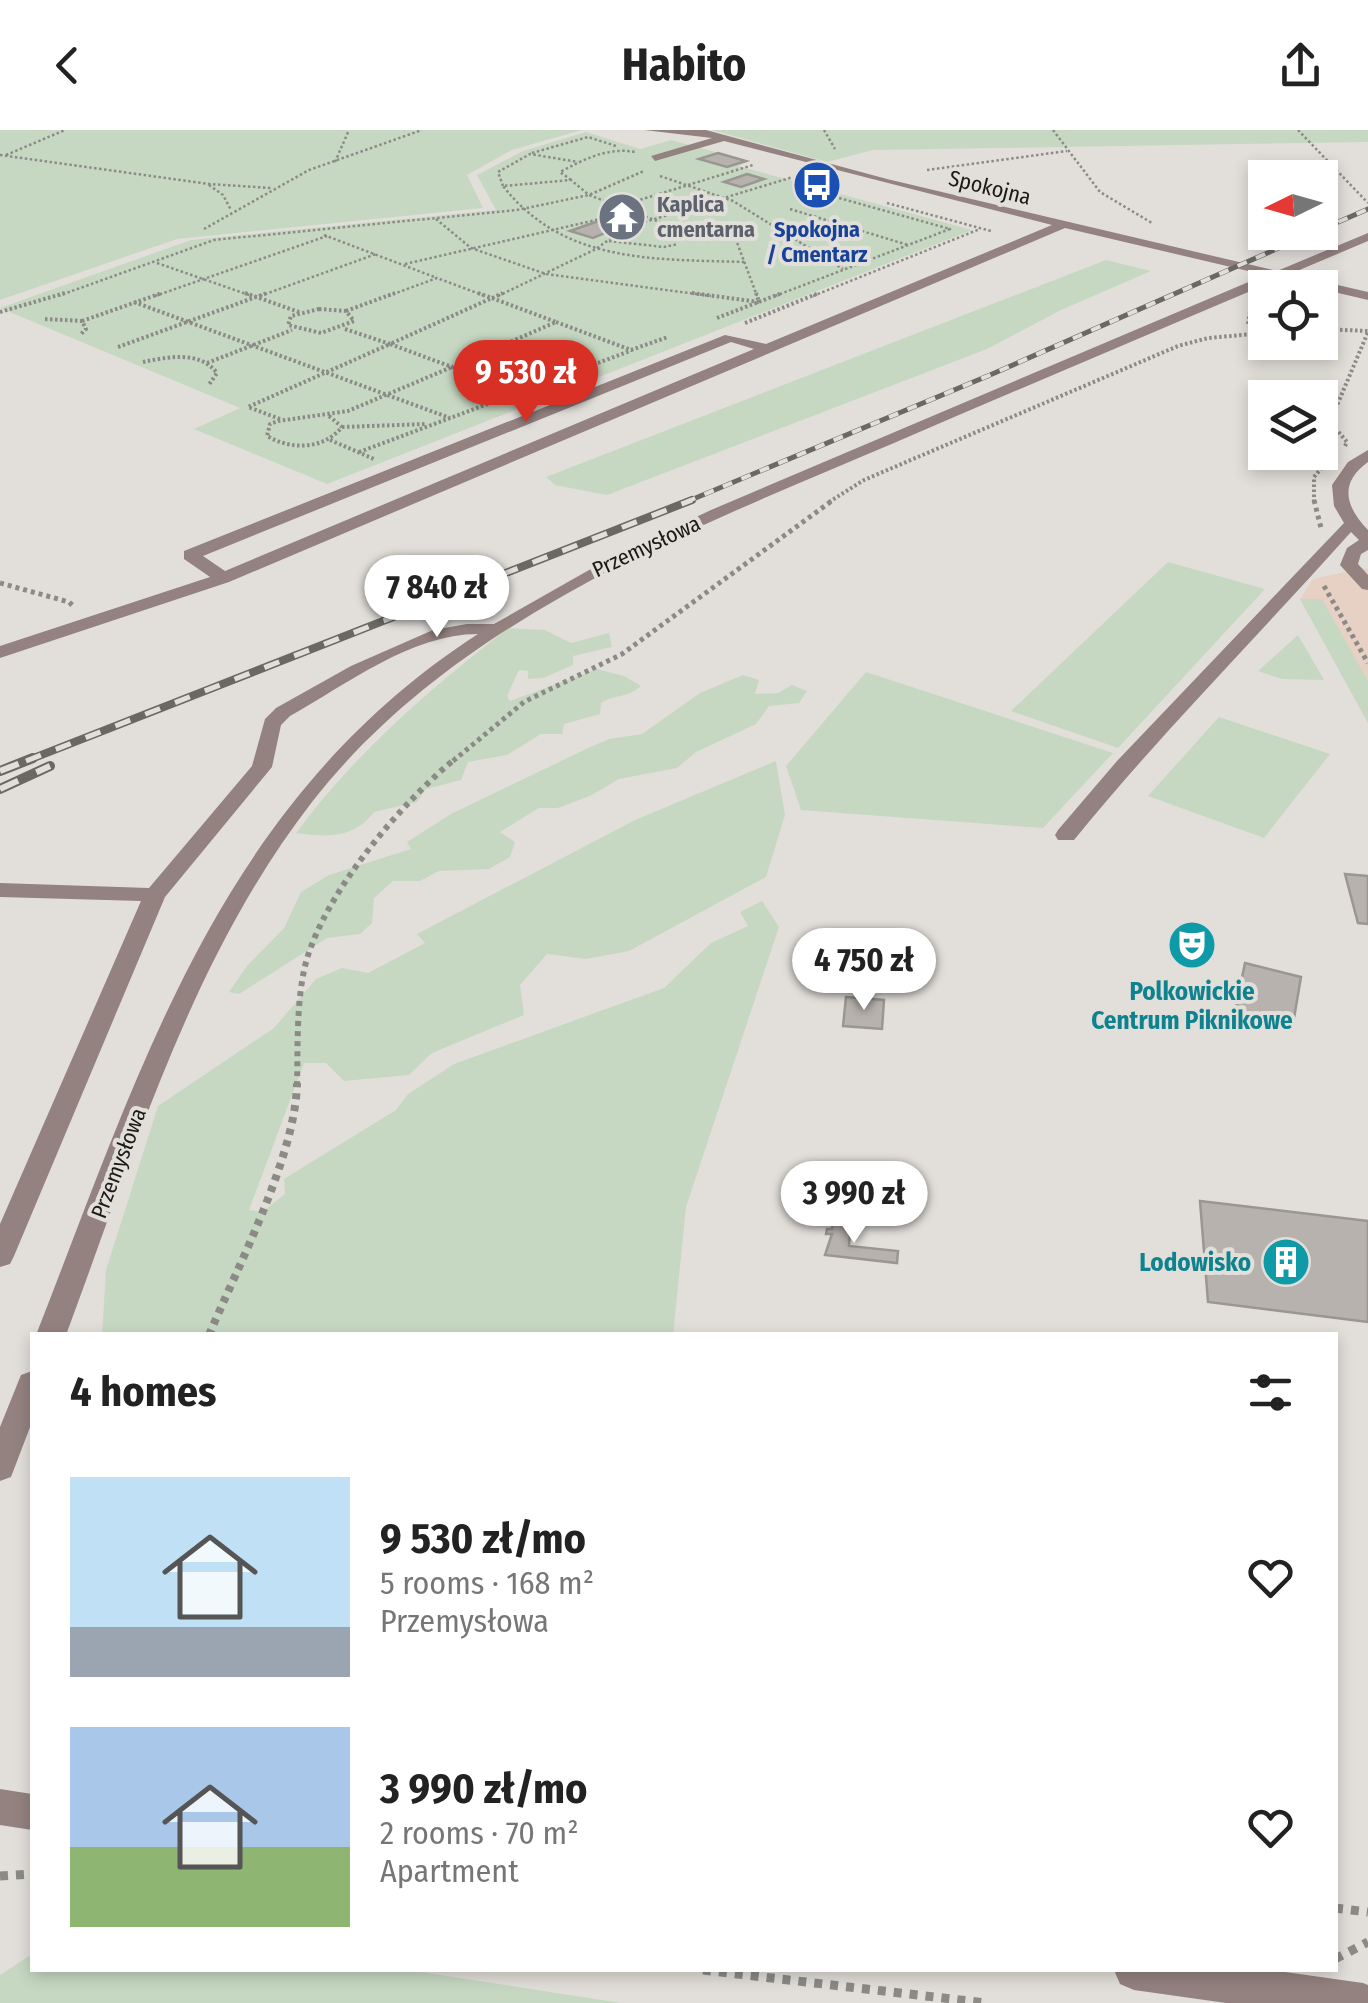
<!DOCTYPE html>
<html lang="en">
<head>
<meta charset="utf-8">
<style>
  :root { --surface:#fff; --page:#f2f2f2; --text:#222; --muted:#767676; --accent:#d93025 }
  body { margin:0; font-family:"Fira Sans Condensed",sans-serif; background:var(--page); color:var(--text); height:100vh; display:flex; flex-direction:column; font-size:38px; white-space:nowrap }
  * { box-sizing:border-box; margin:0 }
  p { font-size:32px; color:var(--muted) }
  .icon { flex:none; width:55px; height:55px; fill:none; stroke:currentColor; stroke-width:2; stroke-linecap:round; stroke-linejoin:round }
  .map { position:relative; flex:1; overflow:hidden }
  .drawer { position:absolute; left:30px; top:1202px; width:1308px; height:640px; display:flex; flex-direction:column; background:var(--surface); border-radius:0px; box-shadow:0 5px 15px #0003 }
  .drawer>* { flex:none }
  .needle { width:65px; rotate:265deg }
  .buttons { position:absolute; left:1248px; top:30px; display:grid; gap:20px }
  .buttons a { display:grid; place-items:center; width:90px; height:90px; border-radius:0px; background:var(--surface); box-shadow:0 5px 15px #0003; font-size:50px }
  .price { position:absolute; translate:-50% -85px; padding:0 22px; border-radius:35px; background:#fff; color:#222; font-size:32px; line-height:65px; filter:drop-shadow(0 2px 5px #0008) }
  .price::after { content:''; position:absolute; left:50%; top:60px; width:30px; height:22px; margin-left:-15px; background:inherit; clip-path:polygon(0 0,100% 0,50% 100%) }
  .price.selected { background:var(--accent); color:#fff }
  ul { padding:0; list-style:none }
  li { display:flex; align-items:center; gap:30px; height:250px; padding:0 40px }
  li span { display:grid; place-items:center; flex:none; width:280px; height:200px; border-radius:0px; color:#555 }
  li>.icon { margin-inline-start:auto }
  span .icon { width:120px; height:120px; fill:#fffc; stroke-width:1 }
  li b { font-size:42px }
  h2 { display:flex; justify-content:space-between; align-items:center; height:120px; padding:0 40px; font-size:42px }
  header { display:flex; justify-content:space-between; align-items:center; height:130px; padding:0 40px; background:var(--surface); font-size:45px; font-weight:700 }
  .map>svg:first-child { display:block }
  .education { fill:#e6d1c4 }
  .green { fill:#c6d8c2 }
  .building { fill:#b7b2ae; stroke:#9a9692; stroke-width:2.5 }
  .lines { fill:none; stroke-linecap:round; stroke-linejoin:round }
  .path-far5 { stroke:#8c8a87; stroke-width:2.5; stroke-dasharray:2.5 2.5; stroke-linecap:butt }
  .path-far4 { stroke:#8c8a87; stroke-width:4; stroke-dasharray:2.5 2.5; stroke-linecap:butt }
  .path-far3 { stroke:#8c8a87; stroke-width:5; stroke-dasharray:4 4; stroke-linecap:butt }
  .path-far2 { stroke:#8c8a87; stroke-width:6; stroke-dasharray:5 5; stroke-linecap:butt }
  .path-far1 { stroke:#8c8a87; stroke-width:8; stroke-dasharray:6 6; stroke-linecap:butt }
  .path { stroke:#8c8a87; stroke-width:9; stroke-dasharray:8 8; stroke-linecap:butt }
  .minor { fill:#948280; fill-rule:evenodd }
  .rail-far2-casing { stroke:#696864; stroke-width:5 }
  .rail-far1-casing { stroke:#696864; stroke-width:8 }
  .rail-casing { stroke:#696864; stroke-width:10 }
  .rail-far2 { stroke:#e2dfda; stroke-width:4; stroke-dasharray:10; stroke-linecap:butt }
  .rail-far1 { stroke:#e2dfda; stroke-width:5; stroke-dasharray:16; stroke-linecap:butt }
  .rail { stroke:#e2dfda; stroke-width:6; stroke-dasharray:20; stroke-linecap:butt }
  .labels { text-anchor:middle; stroke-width:8; stroke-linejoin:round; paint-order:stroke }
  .far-street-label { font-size:22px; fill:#1a1917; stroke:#e2dfda }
  .far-worship-label { font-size:22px; font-weight:bold; fill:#5b616d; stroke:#e2dfda; text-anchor:start }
  .far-transit-label { font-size:22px; font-weight:bold; fill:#164399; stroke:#e2dfda }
  .culture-label { font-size:25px; font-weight:bold; fill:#0d838f; stroke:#e2dfda }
</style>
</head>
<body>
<header><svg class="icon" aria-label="back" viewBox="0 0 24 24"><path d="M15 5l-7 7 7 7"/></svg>Habito<svg class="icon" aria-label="share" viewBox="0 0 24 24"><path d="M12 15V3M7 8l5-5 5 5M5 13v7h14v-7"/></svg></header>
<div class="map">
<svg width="1368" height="1873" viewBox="0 0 1368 1873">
  <rect width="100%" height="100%" fill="#e2dfda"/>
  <!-- education -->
  <polygon class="education" points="1362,438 1368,439 1368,593 1300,469 1313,449"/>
  <!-- green -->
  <g class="green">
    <polygon points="0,0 582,0 512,20 467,45 483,78 177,109 0,170"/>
    <polygon points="712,0 1368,0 1368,12 873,20 827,32"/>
    <polygon points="586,2 640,19 671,10 749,31 738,36 972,100 327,354 194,299 240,278 0,178 191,110 496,80 477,45 523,21"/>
    <polygon points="1106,130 1151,141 1061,180 987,219 607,365 555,355 546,347"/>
    <polygon points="1168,432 1265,459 1118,618 1011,581"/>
    <polygon points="1300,469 1322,469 1368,551 1368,593"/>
    <path d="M508,498L545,500L571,513L609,503L612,517L573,526V535L543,548L528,549V541L519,540L507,566L510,571L597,539L624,546L641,556C628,568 615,564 601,573L600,584L564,594L562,604H541L507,625L468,632L461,650L426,659L417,672L374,682C354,709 327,707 296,703C355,623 430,559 508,498Z"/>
    <polygon points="1298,505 1324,550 1282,549 1258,541"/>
    <polygon points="866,542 1113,623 1043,698 801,680 786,636"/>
    <polygon points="743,545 759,550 755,564 778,563 792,555 807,561 799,573 769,576 756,594 696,622 677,638 619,649 590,666 558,678 539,678 500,702 515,712 510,727 489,739 439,741 420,751 393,751 374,768 372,793 360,804 327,808 239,864 229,862 247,836 284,798 301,762 329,745 411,719 407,712 451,684 586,619 609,609 642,604 700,563"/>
    <polygon points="1219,587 1330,624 1264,708 1148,666"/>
    <polygon points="776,631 785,685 766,747 629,821 586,829 547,824 520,855 524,885 432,923 409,945 344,951 326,933 304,933 249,1080 262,1082 285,1064 284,1049 396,980 408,964 454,934 664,858 711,813 748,796 740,782 762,771 779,797 686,1077 673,1205 102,1205 106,1140 158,976 274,898 316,849 342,838 368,843 425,813 417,804 635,690"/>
    <polygon points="32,1824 32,1840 408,1840 621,1873 0,1873 0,1845"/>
  </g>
  <!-- building -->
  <g class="building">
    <polygon points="718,23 746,31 727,37 699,29"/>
    <polygon points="747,44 764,49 741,57 724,52"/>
    <polygon points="621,83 639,89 593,108 570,101"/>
    <polygon points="1345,744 1368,746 1368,794 1358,793"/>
    <polygon points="1245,833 1301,847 1292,900 1234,886"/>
    <polygon points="846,867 884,870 882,899 843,896"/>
    <polygon points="1200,1071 1368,1091 1368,1192 1208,1172"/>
    <polygon points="833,1091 851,1093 849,1116 898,1121 897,1133 825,1125 832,1104 826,1104 827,1099 832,1099"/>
  </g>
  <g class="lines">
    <!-- path-far5 -->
    <g class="path-far5">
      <polyline points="824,0 835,19"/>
      <polyline points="1053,0 1100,62 1152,93"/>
      <polyline points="1298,0 1368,73"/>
      <polyline points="532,23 588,7 616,16"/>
      <polyline points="0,25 209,54 271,58"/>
      <polyline points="6,25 65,0"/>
      <polyline points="335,32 349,0"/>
      <polyline points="927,40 1067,21"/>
      <polyline points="660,46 733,71 843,139"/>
      <path d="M571,50L560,42C585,29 607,17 636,22"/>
      <polyline points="209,55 223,65 231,80"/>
      <polyline points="503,56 498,42 530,24 578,32"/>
      <polyline points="887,73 991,101"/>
      <polyline points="790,79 908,115"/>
      <polyline points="436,89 471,118 546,144 711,166"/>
      <polyline points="204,99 309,40 422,0"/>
      <polyline points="732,99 757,166"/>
      <polyline points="324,105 437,148"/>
      <path d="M699,107L589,65L571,50L503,56C564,134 654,129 745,132"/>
      <polyline points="609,111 664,117 678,114"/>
      <polyline points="157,133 252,166"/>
      <polyline points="405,134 596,90 620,76 753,35"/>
      <polyline points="58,166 214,110 517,80 589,65 644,41"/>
      <polyline points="155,166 327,106"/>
      <polyline points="260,166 376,124"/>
      <polyline points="388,166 437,148 485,166"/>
      <polyline points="498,166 596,119 625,98 793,47"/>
      <polyline points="775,166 950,99 839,68"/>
      <polyline points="813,166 980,99"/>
    </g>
    <!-- path-far4 -->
    <g class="path-far4">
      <polyline points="245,163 299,182"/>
      <polyline points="478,163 492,168"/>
      <polyline points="692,163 759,172 756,163"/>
      <polygon points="492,168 556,192 452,237 390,214"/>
      <polyline points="492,168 503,163"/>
      <polyline points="134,172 450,288"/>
      <polygon points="319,179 346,181 354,191 321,203 288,195 291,186"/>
      <polyline points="346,181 395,163"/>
      <polyline points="0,182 65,163"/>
      <polyline points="717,188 782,163"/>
      <polyline points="45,189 82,191 86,199 81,204"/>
      <polyline points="82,191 162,163"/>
      <polyline points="556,192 631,220 668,207"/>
      <polyline points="745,193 819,163"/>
      <polyline points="1248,194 1251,176"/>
      <polyline points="345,199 390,214"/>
      <polyline points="1320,199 1368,201"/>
      <polyline points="118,217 267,163"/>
      <path d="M143,232C168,227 199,220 217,243L208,256"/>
      <polyline points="207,233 292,200"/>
      <path d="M329,286L342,297C323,320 291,320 267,306L270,294L278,291L348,281L452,237L520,261"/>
      <polyline points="280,289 248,277 390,214"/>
      <polyline points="342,297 427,294"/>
      <polyline points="330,310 374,329"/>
      <polyline points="1345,316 1347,312 1330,292 1368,202"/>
      <polyline points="359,322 630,221"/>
      <polyline points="829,372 864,350 1178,216 1208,208 1265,203"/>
      <polyline points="1314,372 1314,347 1335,322"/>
    </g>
    <!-- path-far3 -->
    <g class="path-far3">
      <polyline points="1314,370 1321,398"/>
      <polyline points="0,453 69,472 74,477"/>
      <polyline points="1324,456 1368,533"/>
      <polyline points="453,631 524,572 622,524 833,370"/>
    </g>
    <!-- path-far2 -->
    <path class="path-far2" d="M297,956C298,915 296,871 306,832C325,763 400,674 456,628"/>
    <!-- path-far1 -->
    <path class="path-far1" d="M209,1205C238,1136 296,1025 297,953"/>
    <!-- path -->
    <g class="path">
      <polyline points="0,1746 32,1744"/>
      <polyline points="1335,1778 1368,1782"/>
      <polyline points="1335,1829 1368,1812"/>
      <polyline points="703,1840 986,1873"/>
    </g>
    <!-- minor -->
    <g class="minor">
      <path d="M644,0H706L887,49L1277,141L1368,103V111L1290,144L1368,162V170L1279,149C1151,203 1022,258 894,313C687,401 455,489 312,672C191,828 134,1023 66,1205H36C142,935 220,671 478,504C411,504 346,555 290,586L281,595L272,637L165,767L14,1126L10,1134L0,1137V1094L141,771L0,767V753L149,758L252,636L265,589L276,578L351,536L433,500L467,494H494L619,423L711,380L1265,145L1065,98L229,452L0,528V516L210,447L184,429V421L725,205L766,214L1052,95L724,11L655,31L651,26L712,8ZM731,212L754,219L225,441L203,426Z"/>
      <path d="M1368,320V332C1339,353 1345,376 1368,400V420L1361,424L1358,434L1368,445V460L1362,459L1340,435L1347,418L1359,410L1351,402C1259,505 1161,603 1074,710H1058L1055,705L1058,700L1117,631L1344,393L1334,376L1332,355L1348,332Z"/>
      <polygon points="32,1241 32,1292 11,1347 0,1351 0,1297 21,1245"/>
      <polygon points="0,1659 32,1664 32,1700 0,1695"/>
      <polygon points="1114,1840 1271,1840 1363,1853 1368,1855 1368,1873 1226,1873 1134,1860 1120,1854"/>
    </g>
    <!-- rail-far2 casing -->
    <g class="rail-far2-casing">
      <g id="rail-far2">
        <polyline points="1320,100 1368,79"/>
        <polyline points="686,372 990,245 1315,102"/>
      </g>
    </g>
    <!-- rail-far1 casing -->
    <g class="rail-far1-casing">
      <polyline id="rail-far1" points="26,631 692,370"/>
    </g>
    <!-- rail casing -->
    <g class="rail-casing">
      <g id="rail">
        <polyline points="0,641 33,628"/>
        <polyline points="0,659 50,636"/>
      </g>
    </g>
    <!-- rail-far2 -->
    <use href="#rail-far2" class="rail-far2"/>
    <!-- rail-far1 -->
    <use href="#rail-far1" class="rail-far1"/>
    <!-- rail -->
    <use href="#rail" class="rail"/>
  </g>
  <!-- icons -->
  <defs>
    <g id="bus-disc" transform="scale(2.5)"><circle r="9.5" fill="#1a4fb4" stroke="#e2dfda"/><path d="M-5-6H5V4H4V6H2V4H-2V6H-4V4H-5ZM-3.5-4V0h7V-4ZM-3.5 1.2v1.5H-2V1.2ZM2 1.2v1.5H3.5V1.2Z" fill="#fff"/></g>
    <g id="temple-disc" transform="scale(2.5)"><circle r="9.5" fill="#6b7280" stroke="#e2dfda"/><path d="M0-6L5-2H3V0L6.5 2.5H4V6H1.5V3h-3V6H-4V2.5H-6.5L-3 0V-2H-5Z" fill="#fff"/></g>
    <g id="theatre-disc" transform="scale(2.5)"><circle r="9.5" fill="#0f9aa8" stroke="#e2dfda"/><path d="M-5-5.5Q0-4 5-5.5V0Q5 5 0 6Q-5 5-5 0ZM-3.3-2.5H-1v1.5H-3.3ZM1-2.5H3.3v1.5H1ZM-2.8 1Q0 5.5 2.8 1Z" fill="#fff"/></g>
    <g id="building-disc" transform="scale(2.5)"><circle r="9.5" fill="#0f9aa8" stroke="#e2dfda"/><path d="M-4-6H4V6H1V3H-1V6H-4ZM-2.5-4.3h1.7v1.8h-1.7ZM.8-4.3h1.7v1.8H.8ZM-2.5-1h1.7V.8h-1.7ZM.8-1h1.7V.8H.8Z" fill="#fff"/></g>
  </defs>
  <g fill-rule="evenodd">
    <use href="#bus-disc" x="817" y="55"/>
    <use href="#temple-disc" x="622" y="87"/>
    <use href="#theatre-disc" x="1192" y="815"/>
    <use href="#building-disc" x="1286" y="1132"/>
  </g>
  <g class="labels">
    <!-- far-street labels -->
    <g class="far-street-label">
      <text transform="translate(990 57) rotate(14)" y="8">Spokojna</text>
      <text transform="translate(646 416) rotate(-25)" y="8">Przemysłowa</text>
      <text transform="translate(118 1033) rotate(-69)" y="8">Przemysłowa</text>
    </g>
    <!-- far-worship labels -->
    <g class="far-worship-label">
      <text x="657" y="82">Kaplica<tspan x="657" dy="25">cmentarna</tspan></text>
    </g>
    <!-- far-transit labels -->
    <g class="far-transit-label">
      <text x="817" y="107">Spokojna<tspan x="817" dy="25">/ Cmentarz</tspan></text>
    </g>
    <!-- culture labels -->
    <g class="culture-label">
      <text x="1192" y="870">Polkowickie<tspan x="1192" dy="29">Centrum Piknikowe</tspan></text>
      <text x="1251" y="1141" text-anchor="end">Lodowisko</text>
    </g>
  </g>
</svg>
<div class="buttons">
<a><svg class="needle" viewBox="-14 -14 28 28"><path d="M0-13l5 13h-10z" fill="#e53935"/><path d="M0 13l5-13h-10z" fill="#767676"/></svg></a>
<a><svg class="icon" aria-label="locate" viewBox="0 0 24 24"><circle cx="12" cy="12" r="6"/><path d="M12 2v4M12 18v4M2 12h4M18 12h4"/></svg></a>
<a><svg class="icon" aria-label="layers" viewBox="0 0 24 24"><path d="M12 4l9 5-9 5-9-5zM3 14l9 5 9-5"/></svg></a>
</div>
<b class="price selected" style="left:526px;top:295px">9 530 zł</b>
<b class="price" style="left:437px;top:510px">7 840 zł</b>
<b class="price" style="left:864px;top:883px">4 750 zł</b>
<b class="price" style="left:854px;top:1116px">3 990 zł</b>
<section class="drawer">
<h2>4 homes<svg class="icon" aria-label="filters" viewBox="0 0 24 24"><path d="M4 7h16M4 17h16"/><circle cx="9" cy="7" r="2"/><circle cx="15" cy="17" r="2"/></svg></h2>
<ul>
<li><span style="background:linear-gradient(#bfe0f5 75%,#9aa5b1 0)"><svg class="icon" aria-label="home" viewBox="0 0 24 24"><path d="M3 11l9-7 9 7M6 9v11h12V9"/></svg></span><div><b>9 530 zł/mo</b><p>5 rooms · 168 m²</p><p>Przemysłowa</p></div><svg class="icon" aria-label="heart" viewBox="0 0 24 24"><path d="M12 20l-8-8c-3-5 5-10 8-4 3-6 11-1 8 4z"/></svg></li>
<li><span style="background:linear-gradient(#a9c7e8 60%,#8fb573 0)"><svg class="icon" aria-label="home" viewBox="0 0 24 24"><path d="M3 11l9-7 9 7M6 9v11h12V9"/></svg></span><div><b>3 990 zł/mo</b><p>2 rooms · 70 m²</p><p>Apartment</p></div><svg class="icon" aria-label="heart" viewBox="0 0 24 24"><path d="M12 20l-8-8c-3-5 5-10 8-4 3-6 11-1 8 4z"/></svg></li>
</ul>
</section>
</div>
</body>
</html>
